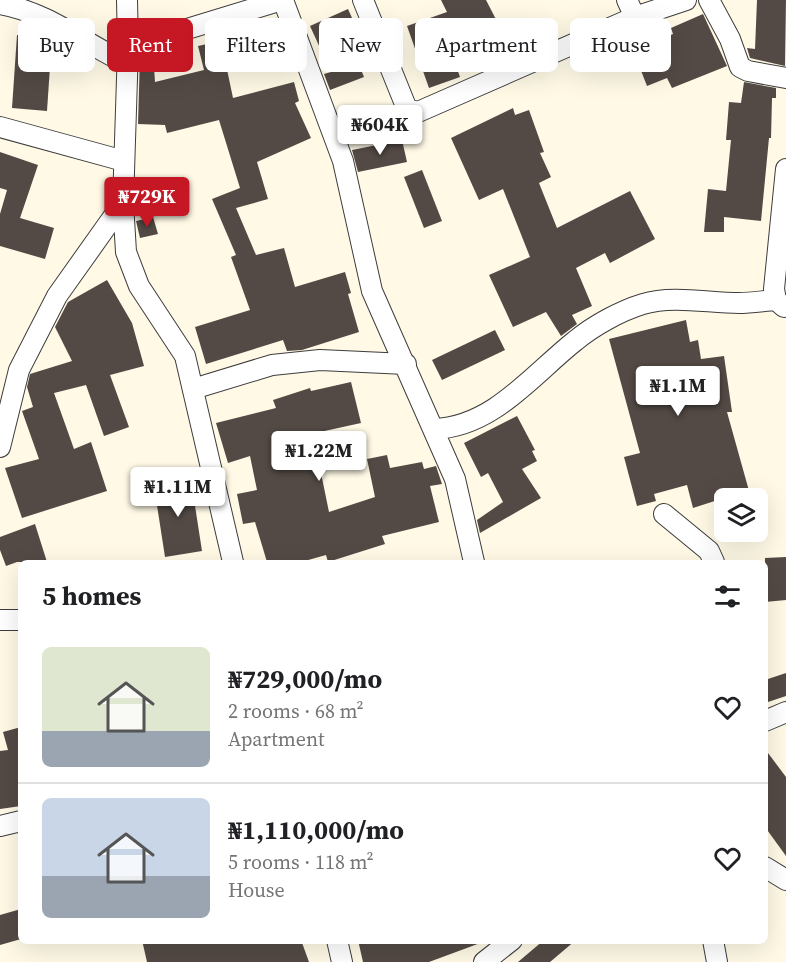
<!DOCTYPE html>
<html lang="en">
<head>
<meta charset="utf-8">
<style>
  :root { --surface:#fff; --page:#f2f2f2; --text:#202124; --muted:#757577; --line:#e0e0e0; --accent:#c51724 }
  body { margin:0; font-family:"Source Serif 4",serif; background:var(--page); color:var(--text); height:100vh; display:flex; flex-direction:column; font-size:22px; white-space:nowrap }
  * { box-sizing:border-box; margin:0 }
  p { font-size:20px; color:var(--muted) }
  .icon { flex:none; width:33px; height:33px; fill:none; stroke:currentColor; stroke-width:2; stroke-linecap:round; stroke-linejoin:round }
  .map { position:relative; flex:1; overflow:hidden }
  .side { position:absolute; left:18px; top:560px; width:750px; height:384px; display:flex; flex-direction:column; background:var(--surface); border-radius:9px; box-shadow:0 6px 24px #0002 }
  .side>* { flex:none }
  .banner { position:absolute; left:18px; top:18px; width:750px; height:54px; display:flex; gap:12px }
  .fabs { position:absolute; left:714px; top:488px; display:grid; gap:12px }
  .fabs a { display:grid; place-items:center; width:54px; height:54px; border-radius:9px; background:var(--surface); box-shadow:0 6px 24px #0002; font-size:30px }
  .price { position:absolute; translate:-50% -51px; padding:0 14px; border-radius:6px; background:#fff; color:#222; font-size:20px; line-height:39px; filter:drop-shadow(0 2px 3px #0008) }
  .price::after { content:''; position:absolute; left:50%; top:36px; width:18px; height:14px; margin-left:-9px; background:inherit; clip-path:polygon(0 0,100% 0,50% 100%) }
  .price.selected { background:var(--accent); color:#fff }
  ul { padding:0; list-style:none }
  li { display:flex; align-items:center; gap:18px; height:150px; padding:0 24px }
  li+li { border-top:2px solid var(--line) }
  li span { display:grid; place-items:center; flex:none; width:168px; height:120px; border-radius:9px; color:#555 }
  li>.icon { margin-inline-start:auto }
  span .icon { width:72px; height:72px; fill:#fffc; stroke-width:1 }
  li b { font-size:26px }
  h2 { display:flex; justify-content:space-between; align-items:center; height:72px; padding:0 24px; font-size:26px }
  .tag { padding:0 21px; border-radius:9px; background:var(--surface); box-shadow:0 6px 24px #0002; font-size:21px; line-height:54px }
  .tag.selected { background:var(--accent); color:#fff }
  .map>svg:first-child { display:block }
  .building { fill:#534a45 }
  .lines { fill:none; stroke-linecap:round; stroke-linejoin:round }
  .minor-casing { stroke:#3d3d3d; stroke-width:22 }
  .minor { stroke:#fff; stroke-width:20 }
</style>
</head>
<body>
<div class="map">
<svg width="786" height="962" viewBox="0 0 786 962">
  <rect width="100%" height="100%" fill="#fff9e6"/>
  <!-- building -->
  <g class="building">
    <polygon points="441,0 486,0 504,35 454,60 460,77 429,88 407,26 447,12"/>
    <polygon points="757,0 786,0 785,66 750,58 747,48 755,49"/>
    <polygon points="348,9 365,47 354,52 364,77 330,90 324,74 331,72 310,26"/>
    <polygon points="703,14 727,66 672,88 667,78 647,86 633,50 673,34 671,28"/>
    <polygon points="17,35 52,37 47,111 12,108"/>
    <polygon points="221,41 233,98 294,82 299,101 295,103 311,138 257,162 268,199 236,208 256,255 284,248 295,287 345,272 351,293 348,294 359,332 302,350 287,351 283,340 206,364 195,327 250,310 231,257 236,255 212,199 240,188 219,120 167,133 165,125 138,124 140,56 153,52 155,82 204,70 198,46"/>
    <polygon points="744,82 776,88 776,98 772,98 771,138 769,138 761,221 724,217 724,232 704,232 708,189 726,191 731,140 726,140 729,102 741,103"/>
    <polygon points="513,108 515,115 529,110 544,152 540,153 551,177 539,183 557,228 630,191 655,239 610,263 605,253 576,268 592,306 572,315 577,324 561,336 546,312 513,327 489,275 530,257 503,189 479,200 451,138"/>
    <polygon points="402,140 407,162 358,172 352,150"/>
    <polygon points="0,152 38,165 20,218 54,228 45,259 0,246 0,214 7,190 0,188"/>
    <polygon points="422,170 442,221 424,228 404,177"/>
    <polygon points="153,217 158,234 140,238 136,221"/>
    <polygon points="107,280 132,323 144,366 110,375 129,427 104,436 86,385 54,393 74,449 91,442 107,491 22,518 5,468 39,459 22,411 33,407 27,387 30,374 72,361 55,327 68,302"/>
    <polygon points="686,320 690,342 698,340 701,359 724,356 732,412 727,412 751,498 724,498 693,508 687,485 654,494 656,501 637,506 624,457 640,453 609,339"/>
    <polygon points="495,330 505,350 442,380 432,360"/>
    <polygon points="351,382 361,423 320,432 321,436 314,439 329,512 375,497 367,459 387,455 390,468 422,462 424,469 436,466 442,484 430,486 439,522 382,536 385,544 328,562 326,555 301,562 267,562 255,522 243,524 237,494 257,490 250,456 228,463 216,423 276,408 273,400 310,388 311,391"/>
    <polygon points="517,416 535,450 532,451 537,461 522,469 541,498 480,533 477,520 503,502 488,473 481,477 464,443"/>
    <polygon points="191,480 202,551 165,557 154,486"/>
    <polygon points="35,524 47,562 17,562 6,566 0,550 0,537"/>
    <polygon points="786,557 786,600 765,602 765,558"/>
    <polygon points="786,673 786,696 765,703 765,680"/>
    <polygon points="21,727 21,806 0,809 0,751 8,750 3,732"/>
    <polygon points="765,749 786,777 786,856 765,827"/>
    <polygon points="21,909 21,939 0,945 0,915"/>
    <polygon points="142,940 301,940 309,962 147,962"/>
    <polygon points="358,940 482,940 483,942 429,962 363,962"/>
    <polygon points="544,940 576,940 550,962 518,962"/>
  </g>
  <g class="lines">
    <!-- minor casing -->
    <g class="minor-casing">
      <g id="minor">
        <polyline points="127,0 128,47 123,203 126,252 139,286 185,356 233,562"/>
        <polyline points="283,0 343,161 372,291 455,479 474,562"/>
        <polyline points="363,0 407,109 418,112 635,17 686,0"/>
        <polyline points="627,0 635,17"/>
        <polyline points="709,0 730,39 740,67 748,71 786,78"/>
        <path d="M0,4C48,12 85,44 128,64"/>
        <polyline points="128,47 282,0"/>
        <polyline points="0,127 124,161"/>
        <polyline points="784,307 776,300 774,289 786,169"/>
        <polyline points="193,389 272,365 320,360 406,364"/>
        <path d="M434,429C493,427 532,375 575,341C593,326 620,311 643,304C673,295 708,303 739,303C751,303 763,301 776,300"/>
        <polyline points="0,447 19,370 57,296 123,203"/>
        <polyline points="664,514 709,551 714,562"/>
        <polyline points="0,620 21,620"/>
        <polyline points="765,721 786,712"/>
        <polyline points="0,826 21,821"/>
        <polyline points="765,867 786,880"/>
        <polyline points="337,940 342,962"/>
        <polyline points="713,940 717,962"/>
        <polyline points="484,962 512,940"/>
      </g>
    </g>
    <!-- minor -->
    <use href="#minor" class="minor"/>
  </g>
</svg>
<div class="fabs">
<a><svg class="icon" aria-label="layers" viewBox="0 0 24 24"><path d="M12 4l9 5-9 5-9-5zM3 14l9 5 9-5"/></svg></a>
</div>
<b class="price" style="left:380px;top:156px">₦604K</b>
<b class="price selected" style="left:147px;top:228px">₦729K</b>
<b class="price" style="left:678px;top:417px">₦1.1M</b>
<b class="price" style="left:319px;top:482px">₦1.22M</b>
<b class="price" style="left:178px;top:518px">₦1.11M</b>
<div class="banner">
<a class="tag">Buy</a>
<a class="tag selected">Rent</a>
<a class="tag">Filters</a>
<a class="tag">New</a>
<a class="tag">Apartment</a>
<a class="tag">House</a>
</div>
<section class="side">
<h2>5 homes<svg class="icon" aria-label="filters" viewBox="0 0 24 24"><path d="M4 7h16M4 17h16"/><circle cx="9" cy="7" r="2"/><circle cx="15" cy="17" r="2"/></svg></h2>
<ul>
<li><span style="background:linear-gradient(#dfe7d0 70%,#9aa5b1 0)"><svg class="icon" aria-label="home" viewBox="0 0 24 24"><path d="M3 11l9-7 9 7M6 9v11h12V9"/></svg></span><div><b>₦729,000/mo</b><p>2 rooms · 68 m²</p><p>Apartment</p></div><svg class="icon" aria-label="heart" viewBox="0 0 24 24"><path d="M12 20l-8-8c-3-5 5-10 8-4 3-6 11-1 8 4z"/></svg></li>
<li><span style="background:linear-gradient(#c9d6e8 65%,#9aa5b1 0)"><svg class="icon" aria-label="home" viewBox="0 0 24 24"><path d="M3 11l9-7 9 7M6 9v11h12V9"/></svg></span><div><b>₦1,110,000/mo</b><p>5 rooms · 118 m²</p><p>House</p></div><svg class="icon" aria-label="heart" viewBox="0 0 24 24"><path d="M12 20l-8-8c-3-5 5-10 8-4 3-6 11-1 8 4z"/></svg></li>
</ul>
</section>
</div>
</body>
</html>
